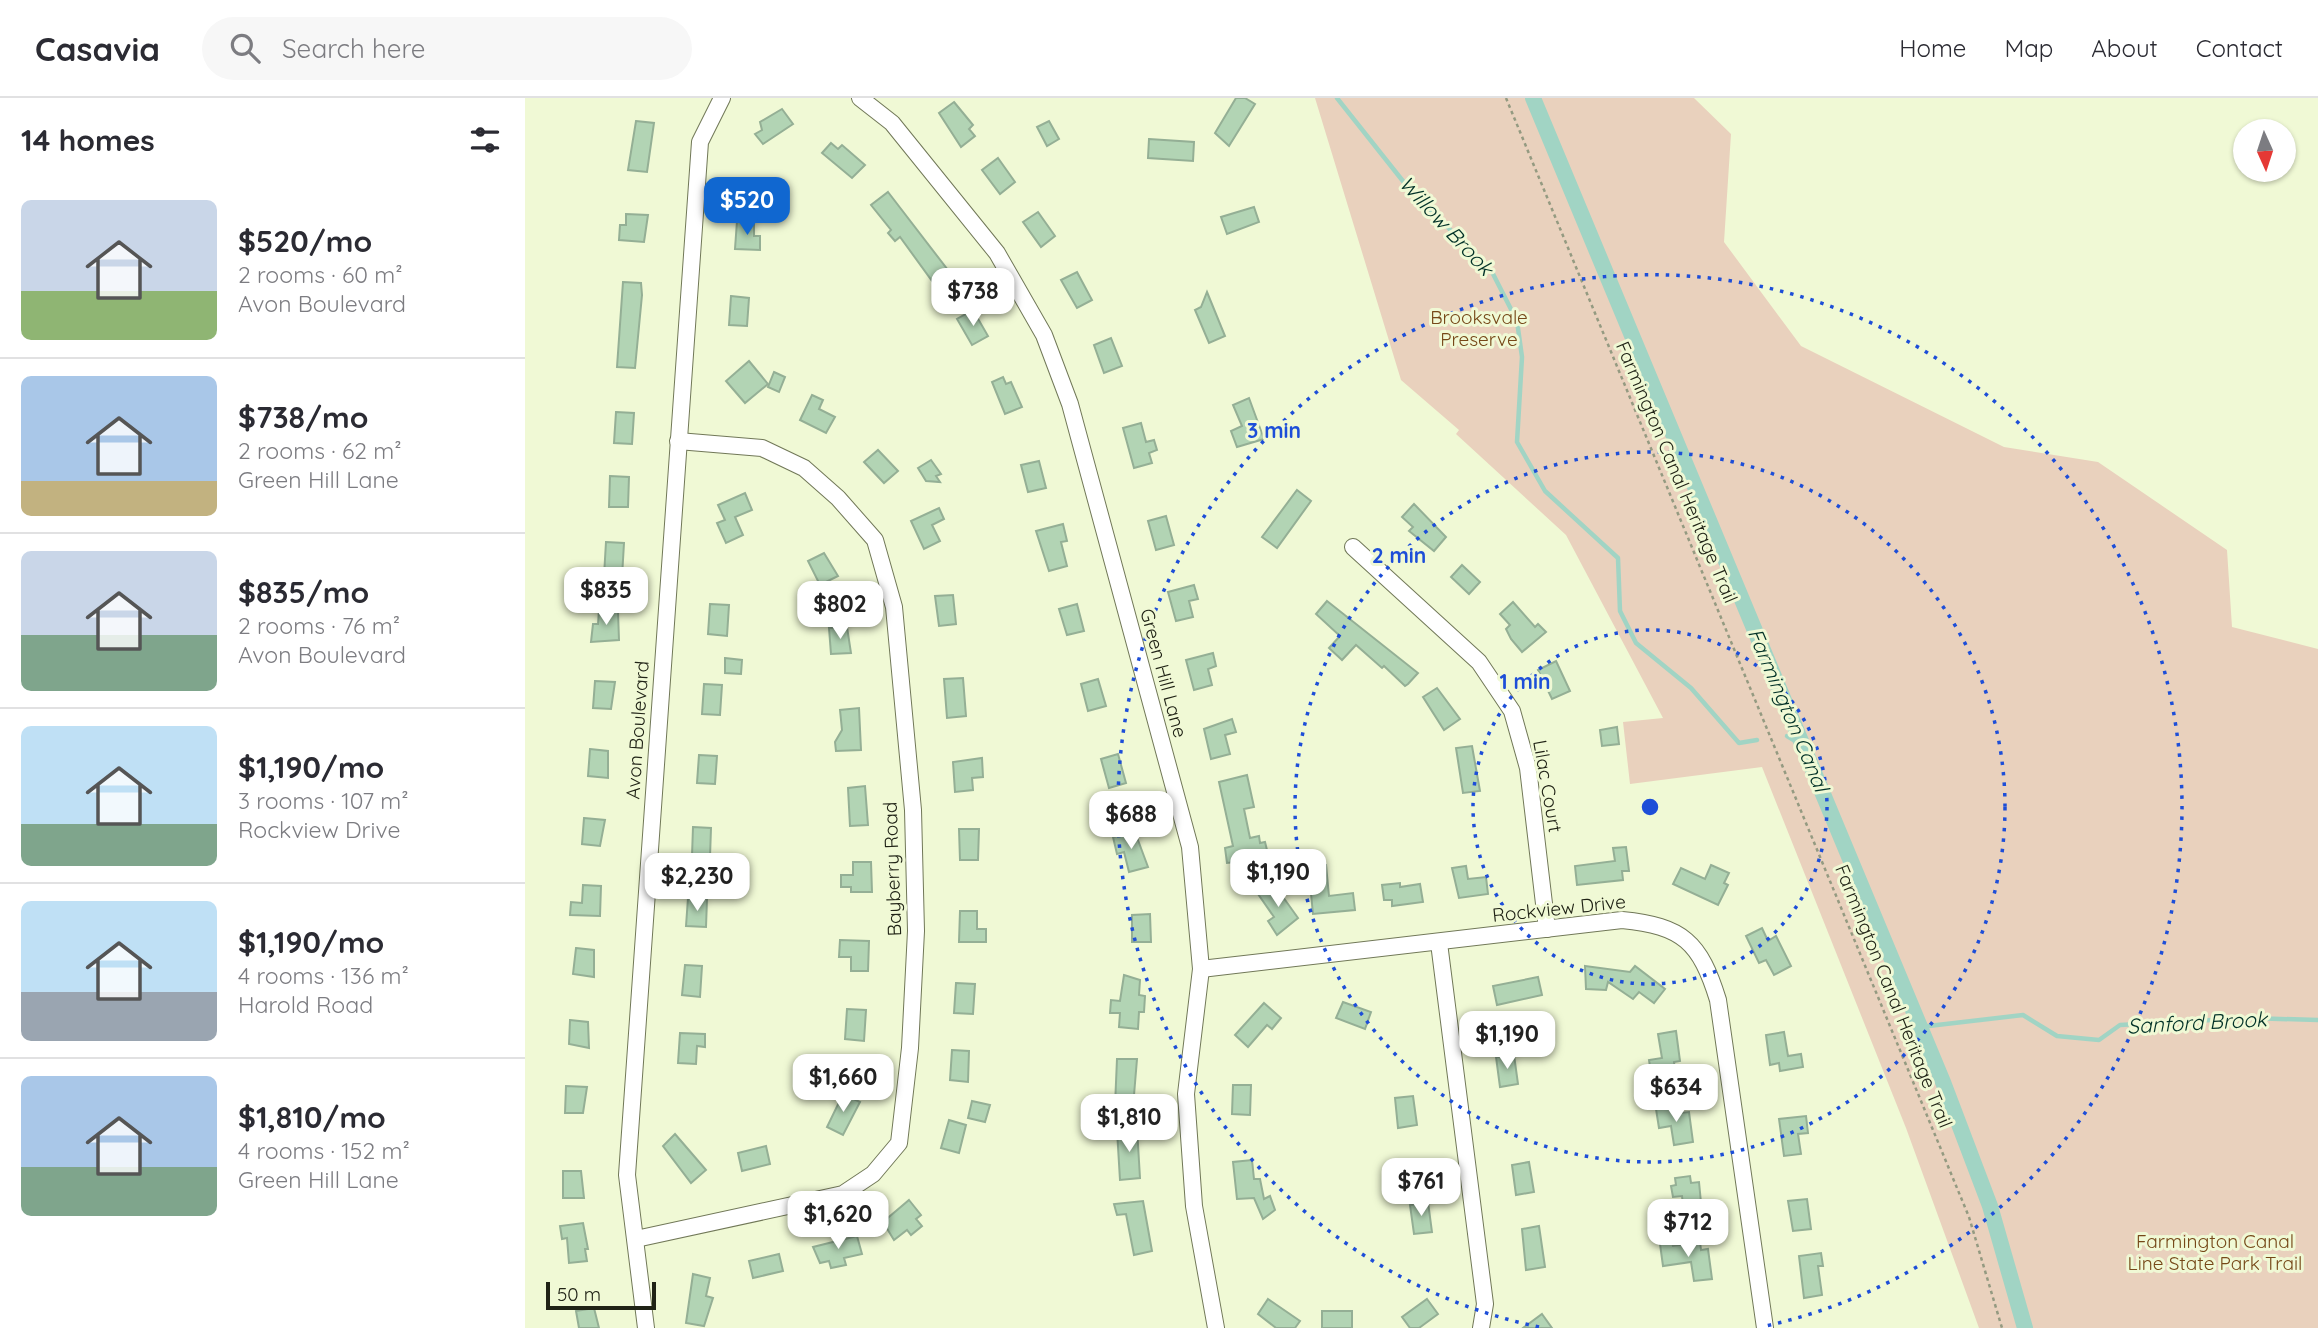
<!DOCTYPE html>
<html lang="en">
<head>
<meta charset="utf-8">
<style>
  :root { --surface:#fff; --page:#f7f7f7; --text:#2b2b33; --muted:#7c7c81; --line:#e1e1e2; --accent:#1067d0 }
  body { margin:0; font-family:Quicksand,sans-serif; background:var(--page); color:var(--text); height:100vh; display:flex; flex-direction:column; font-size:26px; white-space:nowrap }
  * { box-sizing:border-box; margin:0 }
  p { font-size:23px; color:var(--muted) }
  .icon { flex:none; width:38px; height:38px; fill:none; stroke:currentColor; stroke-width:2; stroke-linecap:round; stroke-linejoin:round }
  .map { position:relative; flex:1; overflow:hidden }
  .sheet { display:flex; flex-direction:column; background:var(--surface); width:525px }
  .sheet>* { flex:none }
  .needle { width:46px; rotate:177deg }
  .buttons { position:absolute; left:1708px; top:21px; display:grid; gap:14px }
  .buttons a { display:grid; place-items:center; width:63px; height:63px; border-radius:50%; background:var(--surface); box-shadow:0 2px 5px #0004; font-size:35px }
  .scale { position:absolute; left:21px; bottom:18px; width:110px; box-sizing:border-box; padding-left:7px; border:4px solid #202316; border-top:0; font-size:19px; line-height:24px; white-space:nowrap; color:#202316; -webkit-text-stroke:5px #f0f9d5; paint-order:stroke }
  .price { position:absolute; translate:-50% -60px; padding:0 16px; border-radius:14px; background:#fff; color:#222; font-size:23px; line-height:46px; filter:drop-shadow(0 2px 4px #0008) }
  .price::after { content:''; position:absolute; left:50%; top:42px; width:21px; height:16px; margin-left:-10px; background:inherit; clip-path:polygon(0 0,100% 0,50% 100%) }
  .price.on { background:var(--accent); color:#fff }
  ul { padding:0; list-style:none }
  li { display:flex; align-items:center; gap:21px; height:175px; padding:0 21px }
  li+li { border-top:2px solid var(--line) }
  li span { display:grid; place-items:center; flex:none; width:196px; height:140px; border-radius:10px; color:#555 }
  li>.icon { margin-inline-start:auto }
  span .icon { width:84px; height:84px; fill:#fffc; stroke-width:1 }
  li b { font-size:30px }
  h2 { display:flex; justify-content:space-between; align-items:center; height:84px; padding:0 21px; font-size:30px }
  header { display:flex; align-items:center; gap:42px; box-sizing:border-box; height:98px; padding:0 35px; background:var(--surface); border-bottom:2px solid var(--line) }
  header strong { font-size:33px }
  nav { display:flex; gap:38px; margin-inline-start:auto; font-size:24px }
  .search { width:490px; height:63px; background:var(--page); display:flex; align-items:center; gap:18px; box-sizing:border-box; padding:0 24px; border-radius:38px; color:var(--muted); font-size:26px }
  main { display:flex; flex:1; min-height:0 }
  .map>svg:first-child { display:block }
  .green { fill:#e9d1bd }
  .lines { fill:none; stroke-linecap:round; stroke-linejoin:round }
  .stream { stroke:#a1d4c4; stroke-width:4.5 }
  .canal { stroke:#a1d4c4; stroke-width:16 }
  .building { fill:#b2d4b4; stroke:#94af95; stroke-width:2 }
  .minor-casing { stroke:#717858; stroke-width:18 }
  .path { stroke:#949a81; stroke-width:2.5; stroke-dasharray:3.5 3.5; stroke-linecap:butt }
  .minor { stroke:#fff; stroke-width:16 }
  .ring { fill:none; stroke:#1d4ed8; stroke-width:3.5; stroke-dasharray:3.5 7 }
  .labels { text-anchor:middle; stroke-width:6; stroke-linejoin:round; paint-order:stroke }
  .park-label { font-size:19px; fill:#764818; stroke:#f0f9d5 }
  .street-label { font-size:19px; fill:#202316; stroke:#f0f9d5 }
  .water-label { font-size:21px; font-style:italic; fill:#013127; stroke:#f0f9d5 }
  .centre { fill:#1d4ed8; stroke:#f0f9d5; stroke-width:3.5 }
  .ring-label { font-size:21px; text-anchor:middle; font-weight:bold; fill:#1d4ed8; stroke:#f0f9d5; stroke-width:6; stroke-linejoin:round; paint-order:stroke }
</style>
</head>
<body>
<header>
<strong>Casavia</strong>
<div class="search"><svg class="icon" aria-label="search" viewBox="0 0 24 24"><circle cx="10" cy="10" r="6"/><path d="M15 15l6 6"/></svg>Search here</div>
<nav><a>Home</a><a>Map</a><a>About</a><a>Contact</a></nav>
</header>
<main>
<section class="sheet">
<h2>14 homes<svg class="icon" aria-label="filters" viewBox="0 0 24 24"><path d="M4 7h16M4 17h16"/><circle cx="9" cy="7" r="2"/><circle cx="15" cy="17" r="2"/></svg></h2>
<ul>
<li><span style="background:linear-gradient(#c9d6e8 65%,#8fb573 0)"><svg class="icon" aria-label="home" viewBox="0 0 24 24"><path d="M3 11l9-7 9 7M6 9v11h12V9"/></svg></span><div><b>$520/mo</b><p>2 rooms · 60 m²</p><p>Avon Boulevard</p></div></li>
<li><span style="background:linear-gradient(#a9c7e8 75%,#c2b280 0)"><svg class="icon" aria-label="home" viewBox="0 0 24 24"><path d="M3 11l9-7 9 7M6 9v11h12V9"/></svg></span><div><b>$738/mo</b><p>2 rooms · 62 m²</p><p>Green Hill Lane</p></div></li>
<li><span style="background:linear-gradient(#c9d6e8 60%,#7fa58c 0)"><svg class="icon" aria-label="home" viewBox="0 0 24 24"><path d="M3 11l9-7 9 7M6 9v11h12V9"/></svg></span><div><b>$835/mo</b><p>2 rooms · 76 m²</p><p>Avon Boulevard</p></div></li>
<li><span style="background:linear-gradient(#bfe0f5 70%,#7fa58c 0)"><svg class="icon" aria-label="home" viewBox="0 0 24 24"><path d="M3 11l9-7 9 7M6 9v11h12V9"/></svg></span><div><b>$1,190/mo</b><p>3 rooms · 107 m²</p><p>Rockview Drive</p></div></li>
<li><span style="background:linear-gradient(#bfe0f5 65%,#9aa5b1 0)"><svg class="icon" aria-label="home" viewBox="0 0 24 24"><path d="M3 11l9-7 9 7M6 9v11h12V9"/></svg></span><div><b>$1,190/mo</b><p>4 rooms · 136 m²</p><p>Harold Road</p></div></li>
<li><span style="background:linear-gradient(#a9c7e8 65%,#7fa58c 0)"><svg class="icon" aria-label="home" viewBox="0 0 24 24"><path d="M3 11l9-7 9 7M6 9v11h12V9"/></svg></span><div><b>$1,810/mo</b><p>4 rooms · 152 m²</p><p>Green Hill Lane</p></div></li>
</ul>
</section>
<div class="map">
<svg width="1793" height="1230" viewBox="0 0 1793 1230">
  <rect width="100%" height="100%" fill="#f0f9d5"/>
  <!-- green -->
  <polygon class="green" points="790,0 1169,0 1206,36 1199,144 1276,248 1479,349 1573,364 1702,452 1707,529 1793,551 1793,1230 1454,1230 1381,1030 1237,669 1105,686 1098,624 1138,620 1041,437 931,336 934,332 876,282"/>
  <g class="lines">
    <!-- stream -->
    <g class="stream">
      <polyline points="812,0 885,92 966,172 992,223 997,259 992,344 1020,393 1093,460 1095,513 1111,545 1166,590 1214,645 1232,642"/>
      <polyline points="1262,638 1277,647"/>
      <polyline points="1395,929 1498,917 1532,938 1574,942 1595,927 1724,920 1793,922"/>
    </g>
    <!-- canal -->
    <polyline class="canal" points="1008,0 1418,984 1465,1108 1500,1230"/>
  </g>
  <!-- building -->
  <g class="building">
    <polygon points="711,0 720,0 730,6 704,48 690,35"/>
    <polygon points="429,4 448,27 444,31 450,38 436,49 414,15"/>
    <polygon points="257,11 268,26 238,46 230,36 237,32 235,24"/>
    <polygon points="111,23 129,25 122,74 103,72"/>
    <polygon points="524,23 534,41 522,48 512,29"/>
    <polygon points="624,41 669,44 668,63 623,60"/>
    <polygon points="306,45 313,51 317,47 340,67 327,80 297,55"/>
    <polygon points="473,60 490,84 475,96 457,72"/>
    <polygon points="363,94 426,176 410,187 375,139 370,143 363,135 366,132 346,107"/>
    <polygon points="729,109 734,124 702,136 696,119"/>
    <polygon points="513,114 530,138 516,149 498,124"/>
    <polygon points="101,116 123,117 119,144 94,142 95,127 101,127"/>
    <polygon points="212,123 229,124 229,138 235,138 235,152 210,151"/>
    <polygon points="552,174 567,202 552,210 536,182"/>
    <polygon points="98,184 116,185 117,197 110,270 92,269"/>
    <polygon points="682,194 700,238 684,245 670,212 676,209"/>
    <polygon points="206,198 224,200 222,228 204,227"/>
    <polygon points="448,212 463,238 447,247 432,221"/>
    <polygon points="586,240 597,268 579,275 569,247"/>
    <polygon points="224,263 243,286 220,305 201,283"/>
    <polygon points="249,274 260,279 254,294 243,289"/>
    <polygon points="478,279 481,286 486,284 497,309 480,316 467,284"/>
    <polygon points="287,297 298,302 294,311 310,319 301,335 275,322"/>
    <polygon points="724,300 739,341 712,349 706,333 717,328 708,307"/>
    <polygon points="91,314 109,315 107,346 89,345"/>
    <polygon points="616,325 621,344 629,342 632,352 624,355 627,365 609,370 598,330"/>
    <polygon points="353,352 373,373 359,385 339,364"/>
    <polygon points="406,362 416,376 411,378 415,384 401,383 393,370"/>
    <polygon points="514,363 521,390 503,394 496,367"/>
    <polygon points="85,378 104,379 103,409 84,409"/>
    <polygon points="772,392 786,403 752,450 737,439"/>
    <polygon points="220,395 227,412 210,419 218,437 201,445 192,425 200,422 193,407"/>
    <polygon points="889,406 921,439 909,453 884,433 888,429 877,419"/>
    <polygon points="414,410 419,421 407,427 415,443 399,451 386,423"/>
    <polygon points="641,418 649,447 631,452 623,423"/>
    <polygon points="538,426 542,443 536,444 542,468 524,473 511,433"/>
    <polygon points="81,444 99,445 97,479 79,478"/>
    <polygon points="299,455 313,478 295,487 283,463"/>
    <polygon points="937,467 955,484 944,496 926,479"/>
    <polygon points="669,487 673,501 664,503 668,519 651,523 643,494"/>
    <polygon points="428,497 431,526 414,528 410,498"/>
    <polygon points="802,503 893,575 883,586 880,588 859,568 857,570 831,547 817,562 804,550 815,538 791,516"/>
    <polygon points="988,504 1010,529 1013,526 1021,534 997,554 986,541 981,531 985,527 975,516"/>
    <polygon points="185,506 204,507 202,538 183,536"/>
    <polygon points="552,506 559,533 542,537 534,511"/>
    <polygon points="74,512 93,514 94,542 66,544 68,526 73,526"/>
    <polygon points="322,529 326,555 306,556 304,530"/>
    <polygon points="688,555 691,568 683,571 687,587 669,592 661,562"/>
    <polygon points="200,560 217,562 216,576 200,575"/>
    <polygon points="1031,563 1045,593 1027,601 1013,572"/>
    <polygon points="438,580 441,618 422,620 419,581"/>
    <polygon points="573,581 581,608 563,613 556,586"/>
    <polygon points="70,583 90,584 86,611 68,610"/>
    <polygon points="179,586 197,587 195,617 177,616"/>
    <polygon points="912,590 935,621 919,632 898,599"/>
    <polygon points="334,610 336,652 311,653 310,644 317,632 315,612"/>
    <polygon points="707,621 711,634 700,637 705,656 686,661 679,631"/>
    <polygon points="1092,629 1094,646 1077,648 1075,632"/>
    <polygon points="947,648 955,693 938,695 931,650"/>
    <polygon points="65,651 83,653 83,680 63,678"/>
    <polygon points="593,656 601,685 584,690 576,661"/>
    <polygon points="174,657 192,658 190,686 172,685"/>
    <polygon points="457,660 458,679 447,680 448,692 430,694 428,664"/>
    <polygon points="722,677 729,709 719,711 725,740 734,738 735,745 740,744 742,752 720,757 720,763 702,765 700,750 708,748 694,684"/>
    <polygon points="340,688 343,727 325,728 323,690"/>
    <polygon points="59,720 80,722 75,748 57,746"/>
    <polygon points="168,729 186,730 185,759 167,758"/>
    <polygon points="434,731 454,731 453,762 435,762"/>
    <polygon points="610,734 623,769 604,774 599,754 592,756 588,739"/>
    <polygon points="1101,749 1104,773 1097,773 1098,782 1052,787 1050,768 1090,763 1088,750"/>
    <polygon points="328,764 346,764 347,794 326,794 326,789 316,789 316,777 328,777"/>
    <polygon points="796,764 796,767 801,767 804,798 828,795 830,812 788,816 783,765"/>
    <polygon points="1186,767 1204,775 1199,785 1203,787 1193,807 1148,786 1156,770 1180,781"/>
    <polygon points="941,768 943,781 961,779 963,796 934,800 927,770"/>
    <polygon points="748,785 773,820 752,837 743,823 749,819 733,796"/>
    <polygon points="875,785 875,789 895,786 898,804 867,808 867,802 859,802 857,787"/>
    <polygon points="58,787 76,788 75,818 45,817 46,804 57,805"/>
    <polygon points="163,800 182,801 181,829 161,828"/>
    <polygon points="435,813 452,813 452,831 461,831 461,844 434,844"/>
    <polygon points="625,816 626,844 607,844 607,817"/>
    <polygon points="1237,830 1243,843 1251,838 1266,868 1249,877 1241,862 1234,865 1221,838"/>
    <polygon points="315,842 344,843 343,873 326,873 326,859 314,859"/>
    <polygon points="51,850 69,852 69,879 48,876"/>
    <polygon points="160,867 177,868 175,899 157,897"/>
    <polygon points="1060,868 1105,874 1110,868 1140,891 1129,905 1114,894 1108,901 1083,884 1081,892 1061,891"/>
    <polygon points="599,877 615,882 614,897 620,898 619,914 614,914 613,931 594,929 595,915 585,915 586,902 595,903"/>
    <polygon points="1013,879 1017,897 972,907 968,888"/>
    <polygon points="431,885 450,886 448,916 429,915"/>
    <polygon points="818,904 846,914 840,931 811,920"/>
    <polygon points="739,905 756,920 747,931 742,927 723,949 710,937"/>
    <polygon points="322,911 341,912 339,943 320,941"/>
    <polygon points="45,922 63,924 64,950 44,946"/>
    <polygon points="1151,933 1155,963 1149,964 1150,972 1126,975 1124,962 1137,960 1133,936"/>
    <polygon points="1259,934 1263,958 1276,956 1278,969 1255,973 1254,965 1245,967 1241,937"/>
    <polygon points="155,935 180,936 180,949 172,948 171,966 153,965"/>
    <polygon points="427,952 444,953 443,984 425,982"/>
    <polygon points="989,957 993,986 975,989 971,959"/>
    <polygon points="592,961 612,961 608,1009 590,1008"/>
    <polygon points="708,987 726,987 725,1017 707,1016"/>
    <polygon points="41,988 62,989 58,1015 40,1015"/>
    <polygon points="318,996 335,1004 318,1037 302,1029"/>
    <polygon points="888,998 892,1027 873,1030 870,1000"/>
    <polygon points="447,1003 465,1007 460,1024 443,1020"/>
    <polygon points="1154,1008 1156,1015 1164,1014 1168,1044 1149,1047 1146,1028 1134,1030 1131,1011"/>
    <polygon points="1281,1018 1283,1035 1273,1036 1276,1056 1259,1058 1254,1021"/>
    <polygon points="424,1022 441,1027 434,1055 416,1050"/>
    <polygon points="612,1030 615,1080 595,1082 592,1032"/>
    <polygon points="150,1036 181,1072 166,1085 138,1048"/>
    <polygon points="241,1048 245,1066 217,1073 213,1055"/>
    <polygon points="727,1062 729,1081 735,1081 739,1101 745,1098 750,1112 738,1121 729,1100 712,1101 708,1064"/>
    <polygon points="1004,1064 1009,1094 991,1097 987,1067"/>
    <polygon points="38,1073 56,1073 59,1100 38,1100"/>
    <polygon points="1165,1078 1166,1085 1174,1084 1177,1115 1159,1117 1157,1098 1148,1099 1146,1088 1151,1087 1150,1080"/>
    <polygon points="1282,1101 1286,1131 1268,1133 1263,1103"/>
    <polygon points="384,1102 396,1117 391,1121 397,1128 386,1137 382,1132 369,1142 358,1124"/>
    <polygon points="618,1103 627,1153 609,1157 601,1116 592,1117 589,1106"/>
    <polygon points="903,1104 907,1134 889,1136 885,1107"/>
    <polygon points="58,1125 63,1151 60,1151 62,1163 44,1165 42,1140 37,1141 35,1128"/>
    <polygon points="1014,1128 1020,1169 1001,1172 997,1131"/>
    <polygon points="332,1138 337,1156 319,1160 321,1167 306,1170 304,1163 295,1165 288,1149"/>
    <polygon points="1147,1144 1148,1148 1175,1144 1176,1152 1183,1151 1187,1181 1169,1183 1166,1164 1138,1168 1135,1146"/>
    <polygon points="1296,1155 1298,1168 1293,1168 1297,1197 1279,1200 1274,1158"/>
    <polygon points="254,1156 258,1173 228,1180 224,1163"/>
    <polygon points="168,1176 185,1180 181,1198 188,1200 179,1228 161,1225"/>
    <polygon points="743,1201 775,1223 770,1230 751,1230 733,1216"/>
    <polygon points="902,1201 913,1216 894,1230 885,1230 877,1219"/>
    <polygon points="69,1210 74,1230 54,1230 51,1213"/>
    <rect x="797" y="1213" width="30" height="17"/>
    <polygon points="1017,1216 1027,1230 998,1230"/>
  </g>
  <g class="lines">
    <!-- minor casing -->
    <g class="minor-casing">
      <g id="minor">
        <polyline points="335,0 367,25 472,155 519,237 545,306 665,749 676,871 661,996 669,1108 691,1230"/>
        <polyline points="828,449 954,564 987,613 1003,670 1022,831"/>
        <polyline points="914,845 960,1206 956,1230"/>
        <path d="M676,871L1097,822C1158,828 1175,844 1193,902L1240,1230"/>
        <polyline points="111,1141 318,1096 348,1076 374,1045 385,950 391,833 388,712 369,509 350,442 313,400 279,370 237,350 153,343"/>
        <polyline points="121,1230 102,1077 175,44 197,0"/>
      </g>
    </g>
    <!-- path -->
    <polyline class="path" points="981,0 1444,1119 1477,1230"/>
    <!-- minor -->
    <use href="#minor" class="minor"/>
  </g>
  <!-- distance rings -->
  <g class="ring">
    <circle cx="1125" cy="709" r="177"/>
    <circle cx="1125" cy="709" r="355"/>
    <path d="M1014 1229A532 532 0 1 1 1236 1229"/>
  </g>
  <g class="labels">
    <!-- park labels -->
    <g class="park-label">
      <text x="954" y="226">Brooksvale<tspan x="954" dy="22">Preserve</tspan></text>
      <text x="1690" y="1150">Farmington Canal<tspan x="1690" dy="22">Line State Park Trail</tspan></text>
    </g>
    <!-- street labels -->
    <g class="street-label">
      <text transform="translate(1152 374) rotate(67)" y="7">Farmington Canal Heritage Trail</text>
      <text transform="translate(639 575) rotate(75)" y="7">Green Hill Lane</text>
      <text transform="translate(112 632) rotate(-86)" y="7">Avon Boulevard</text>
      <text transform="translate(1023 688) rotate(80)" y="7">Lilac Court</text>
      <text transform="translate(367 771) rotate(-92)" y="7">Bayberry Road</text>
      <text transform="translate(1034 810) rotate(-6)" y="7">Rockview Drive</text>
      <text transform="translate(1369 898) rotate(68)" y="7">Farmington Canal Heritage Trail</text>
    </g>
    <!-- water labels -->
    <g class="water-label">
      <text transform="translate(921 128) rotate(47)" y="7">Willow Brook</text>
      <text transform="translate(1263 612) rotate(67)" y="7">Farmington Canal</text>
      <text transform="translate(1672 925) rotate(-3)" y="7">Sanford Brook</text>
    </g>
  </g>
  <circle cx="1125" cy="709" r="10" class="centre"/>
  <g class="ring-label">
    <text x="749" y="340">3 min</text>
    <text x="874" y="465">2 min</text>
    <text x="1000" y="591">1 min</text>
  </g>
</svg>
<div class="buttons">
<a><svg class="needle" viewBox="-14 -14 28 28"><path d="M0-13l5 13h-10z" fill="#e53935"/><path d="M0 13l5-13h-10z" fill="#7c7c81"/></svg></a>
</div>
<div class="scale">50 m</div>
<b class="price on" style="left:222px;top:139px">$520</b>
<b class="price" style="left:448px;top:230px">$738</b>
<b class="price" style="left:81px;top:529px">$835</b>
<b class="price" style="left:315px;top:543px">$802</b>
<b class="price" style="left:606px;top:753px">$688</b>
<b class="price" style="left:753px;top:811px">$1,190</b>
<b class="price" style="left:172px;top:815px">$2,230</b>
<b class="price" style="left:982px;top:973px">$1,190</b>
<b class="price" style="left:318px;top:1016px">$1,660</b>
<b class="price" style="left:1151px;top:1026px">$634</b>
<b class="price" style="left:604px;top:1056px">$1,810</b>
<b class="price" style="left:896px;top:1120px">$761</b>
<b class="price" style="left:313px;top:1153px">$1,620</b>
<b class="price" style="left:1163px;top:1161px">$712</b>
</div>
</main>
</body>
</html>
